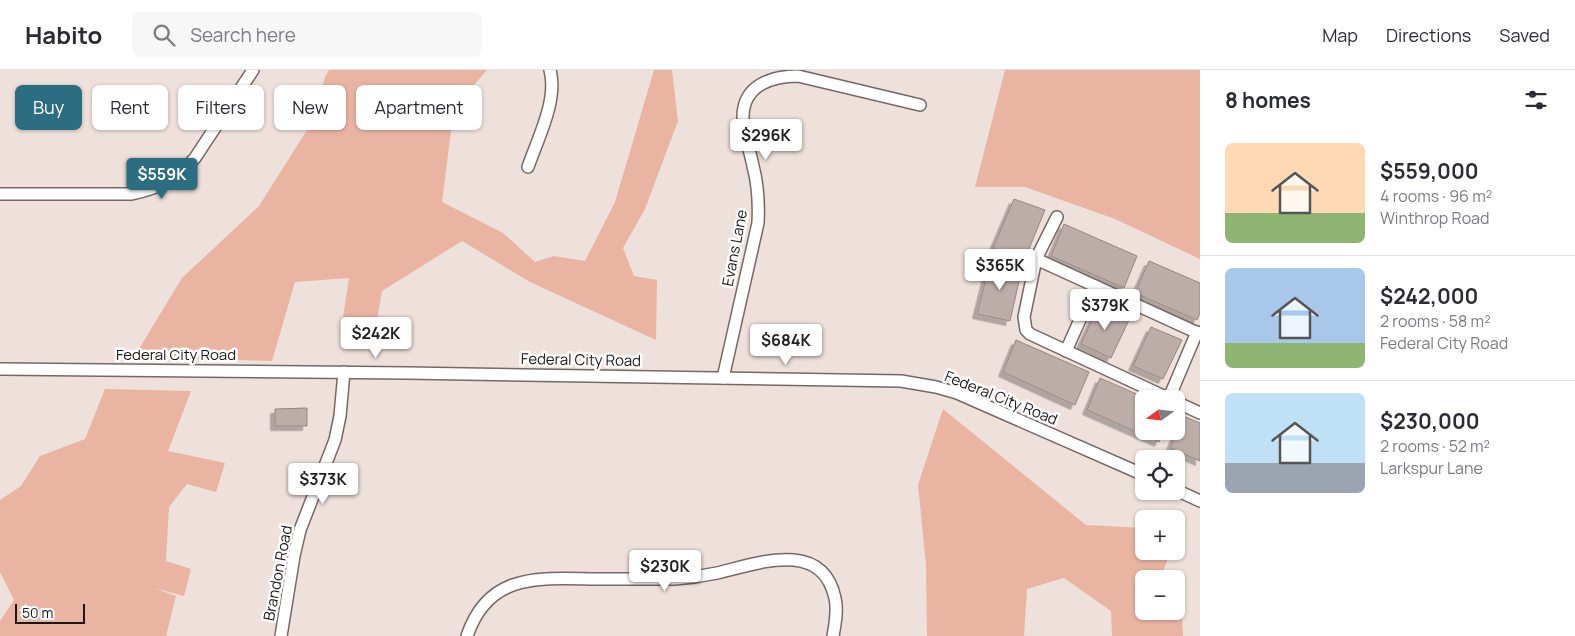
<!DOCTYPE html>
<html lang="en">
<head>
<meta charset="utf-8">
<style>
  :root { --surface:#fff; --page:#f7f7f7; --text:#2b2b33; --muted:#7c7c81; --line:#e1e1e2; --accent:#2d6d81 }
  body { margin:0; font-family:Manrope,sans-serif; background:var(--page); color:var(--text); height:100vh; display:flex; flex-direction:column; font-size:19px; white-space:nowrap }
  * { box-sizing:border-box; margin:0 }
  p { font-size:16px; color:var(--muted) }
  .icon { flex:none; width:28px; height:28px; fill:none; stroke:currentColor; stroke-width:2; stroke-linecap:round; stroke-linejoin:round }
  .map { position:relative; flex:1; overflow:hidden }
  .sheet { display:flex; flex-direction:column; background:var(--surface); width:375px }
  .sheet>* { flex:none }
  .hud { position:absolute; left:15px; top:15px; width:475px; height:45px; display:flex; gap:10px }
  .needle { width:32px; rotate:255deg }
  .controls { position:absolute; left:1135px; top:320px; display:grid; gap:10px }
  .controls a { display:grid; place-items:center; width:50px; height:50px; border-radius:8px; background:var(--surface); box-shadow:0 1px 4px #0004; font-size:25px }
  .scale { position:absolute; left:15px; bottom:12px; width:70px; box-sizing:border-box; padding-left:5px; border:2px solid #1c1715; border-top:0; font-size:14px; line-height:18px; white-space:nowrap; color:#1c1715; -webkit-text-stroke:4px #fff; paint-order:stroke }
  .price { position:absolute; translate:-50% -42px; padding:0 11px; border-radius:5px; background:#fff; color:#222; font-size:16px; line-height:32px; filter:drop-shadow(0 1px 2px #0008) }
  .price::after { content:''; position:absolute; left:50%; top:30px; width:15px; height:11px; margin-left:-8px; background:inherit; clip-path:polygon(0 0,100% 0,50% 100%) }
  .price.current { background:var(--accent); color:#fff }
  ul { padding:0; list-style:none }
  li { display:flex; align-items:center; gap:15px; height:125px; padding:0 25px }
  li+li { border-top:1px solid var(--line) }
  li span { display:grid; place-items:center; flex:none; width:140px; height:100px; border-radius:8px; color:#555 }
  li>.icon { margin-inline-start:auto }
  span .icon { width:60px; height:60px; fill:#fffc; stroke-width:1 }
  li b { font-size:21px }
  h2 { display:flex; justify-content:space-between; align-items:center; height:60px; padding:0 25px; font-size:21px }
  .chip { padding:0 18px; border-radius:8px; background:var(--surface); box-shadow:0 1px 4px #0004; font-size:18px; line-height:45px }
  .chip.current { background:var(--accent); color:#fff }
  header { display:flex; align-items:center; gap:30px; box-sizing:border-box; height:70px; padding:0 25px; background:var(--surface); border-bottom:1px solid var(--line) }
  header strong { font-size:24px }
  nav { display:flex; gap:28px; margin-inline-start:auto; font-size:18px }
  .search { width:350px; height:45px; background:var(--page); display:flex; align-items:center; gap:12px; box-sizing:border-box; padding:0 18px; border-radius:8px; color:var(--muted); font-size:19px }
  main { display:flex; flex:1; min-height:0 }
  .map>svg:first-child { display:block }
  .green { fill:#e9b5a2 }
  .building { fill:#bcada8; stroke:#958782; filter:url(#shadow) }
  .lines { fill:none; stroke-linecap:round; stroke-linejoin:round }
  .minor-casing { stroke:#766965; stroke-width:14 }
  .minor { stroke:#fff; stroke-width:11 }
  .labels { text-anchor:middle; stroke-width:5; stroke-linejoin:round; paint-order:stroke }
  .street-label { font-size:15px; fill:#1c1715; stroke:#fff }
</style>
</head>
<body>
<header>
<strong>Habito</strong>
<div class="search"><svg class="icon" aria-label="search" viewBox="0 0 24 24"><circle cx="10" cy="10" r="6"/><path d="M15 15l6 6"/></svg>Search here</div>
<nav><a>Map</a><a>Directions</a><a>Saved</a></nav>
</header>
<main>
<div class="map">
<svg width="1200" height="566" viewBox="0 0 1200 566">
  <defs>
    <filter id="shadow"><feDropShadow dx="-4.5" dy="4.5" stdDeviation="0" flood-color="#0004"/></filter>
  </defs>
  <rect width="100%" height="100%" fill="#eee0da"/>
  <!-- green -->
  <g class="green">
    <polygon points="329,0 487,0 454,38 442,132 503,163 535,192 554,186 585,191 615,132 654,0 672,0 678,51 645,139 623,178 634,206 657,210 656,270 530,212 462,171 382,221 373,273 341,260 349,208 295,212 272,291 134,287 182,208 259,136 312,52 325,7"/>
    <polygon points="1005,0 1200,0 1200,189 1115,149 1025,117 975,117"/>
    <polygon points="105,319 191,321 168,381 225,393 216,422 187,414 169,437 166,491 191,499 184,526 154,518 176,526 166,566 0,566 0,551 14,530 0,502 0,430 21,416 40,386 85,369"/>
    <polygon points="943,339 1086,455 1144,458 1144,481 1171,481 1163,501 1169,509 1144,509 1144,541 1176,541 1176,519 1181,525 1183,566 1112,566 1111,541 1064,508 1027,519 1024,566 927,566 926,495 918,415"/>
  </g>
  <!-- building -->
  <g class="building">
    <polygon points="1014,129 1045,140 1024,191 993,178"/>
    <polygon points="1064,154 1137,186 1124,218 1051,186"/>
    <polygon points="1149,191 1200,213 1200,243 1197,250 1135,223"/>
    <polygon points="990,192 1022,198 1010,251 977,244"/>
    <polygon points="1099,235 1130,248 1111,288 1081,274"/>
    <polygon points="1151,257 1182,270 1163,309 1133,296"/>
    <polygon points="1016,270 1089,302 1075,335 1003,302"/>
    <polygon points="1100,308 1148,329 1144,329 1144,361 1164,361 1159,372 1087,340"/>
    <polygon points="307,338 307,356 275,356 275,339"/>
    <polygon points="1183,346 1200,353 1200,391 1170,378"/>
  </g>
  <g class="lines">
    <!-- minor casing -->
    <g class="minor-casing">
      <g id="minor">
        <path d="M528,97C538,68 558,30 550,0"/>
        <path d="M0,124H131C158,119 177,109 195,88L253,0"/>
        <polyline points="1057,147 1036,189 1024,247 1026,260 1030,264 1170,329"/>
        <polyline points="1036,189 1200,264"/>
        <polyline points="1066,281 1095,216"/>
        <polyline points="0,299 407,303 901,311 936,317 957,323 1144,405"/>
        <path d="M723,308L758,153C759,134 758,115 753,96C750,80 743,63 743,47C743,15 772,6 798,6L920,35"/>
        <polyline points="1169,328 1197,262"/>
        <polyline points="1176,332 1200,343"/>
        <polyline points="1176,420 1200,431"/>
        <polyline points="281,566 294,486 300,460 335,370 340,346 344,302"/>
        <path d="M467,566C488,504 536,508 590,509C618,509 647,509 675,509C689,508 703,506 717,503C756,494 822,468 835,528C838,540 835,554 833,566"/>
      </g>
    </g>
    <!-- minor -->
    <use href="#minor" class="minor"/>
  </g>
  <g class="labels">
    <!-- street labels -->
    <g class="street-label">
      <text transform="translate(735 178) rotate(-79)" y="5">Evans Lane</text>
      <text x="176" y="290">Federal City Road</text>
      <text transform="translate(581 290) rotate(1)" y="5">Federal City Road</text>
      <text transform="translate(1001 328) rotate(22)" y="5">Federal City Road</text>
      <text transform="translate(278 503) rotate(-79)" y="5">Brandon Road</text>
    </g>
  </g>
</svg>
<div class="controls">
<a><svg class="needle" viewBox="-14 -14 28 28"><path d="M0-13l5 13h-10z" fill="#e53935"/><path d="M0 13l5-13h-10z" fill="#7c7c81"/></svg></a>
<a><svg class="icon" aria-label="locate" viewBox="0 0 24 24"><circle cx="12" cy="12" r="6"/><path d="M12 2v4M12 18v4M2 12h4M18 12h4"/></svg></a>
<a>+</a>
<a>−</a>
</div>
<div class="scale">50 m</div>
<b class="price" style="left:766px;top:91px">$296K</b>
<b class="price current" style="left:162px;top:130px">$559K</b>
<b class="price" style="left:1000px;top:221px">$365K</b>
<b class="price" style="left:1105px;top:261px">$379K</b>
<b class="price" style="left:376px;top:289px">$242K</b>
<b class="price" style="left:786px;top:296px">$684K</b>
<b class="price" style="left:323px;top:435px">$373K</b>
<b class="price" style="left:665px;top:522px">$230K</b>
<div class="hud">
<a class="chip current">Buy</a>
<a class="chip">Rent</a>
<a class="chip">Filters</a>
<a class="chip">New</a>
<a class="chip">Apartment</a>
</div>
</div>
<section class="sheet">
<h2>8 homes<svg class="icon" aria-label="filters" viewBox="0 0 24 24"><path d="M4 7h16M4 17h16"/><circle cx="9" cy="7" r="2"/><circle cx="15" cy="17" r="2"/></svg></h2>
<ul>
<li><span style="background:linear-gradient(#ffd9b3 70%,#8fb573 0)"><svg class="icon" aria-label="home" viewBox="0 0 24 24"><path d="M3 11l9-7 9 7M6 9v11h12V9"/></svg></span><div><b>$559,000</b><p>4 rooms · 96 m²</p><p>Winthrop Road</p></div></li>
<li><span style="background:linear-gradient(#a9c7e8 75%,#8fb573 0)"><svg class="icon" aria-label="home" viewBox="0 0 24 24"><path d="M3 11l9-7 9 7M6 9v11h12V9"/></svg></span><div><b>$242,000</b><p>2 rooms · 58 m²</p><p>Federal City Road</p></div></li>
<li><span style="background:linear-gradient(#bfe0f5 70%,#9aa5b1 0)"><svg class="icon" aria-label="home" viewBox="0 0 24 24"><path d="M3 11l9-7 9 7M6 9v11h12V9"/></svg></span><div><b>$230,000</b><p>2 rooms · 52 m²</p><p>Larkspur Lane</p></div></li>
</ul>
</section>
</main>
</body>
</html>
